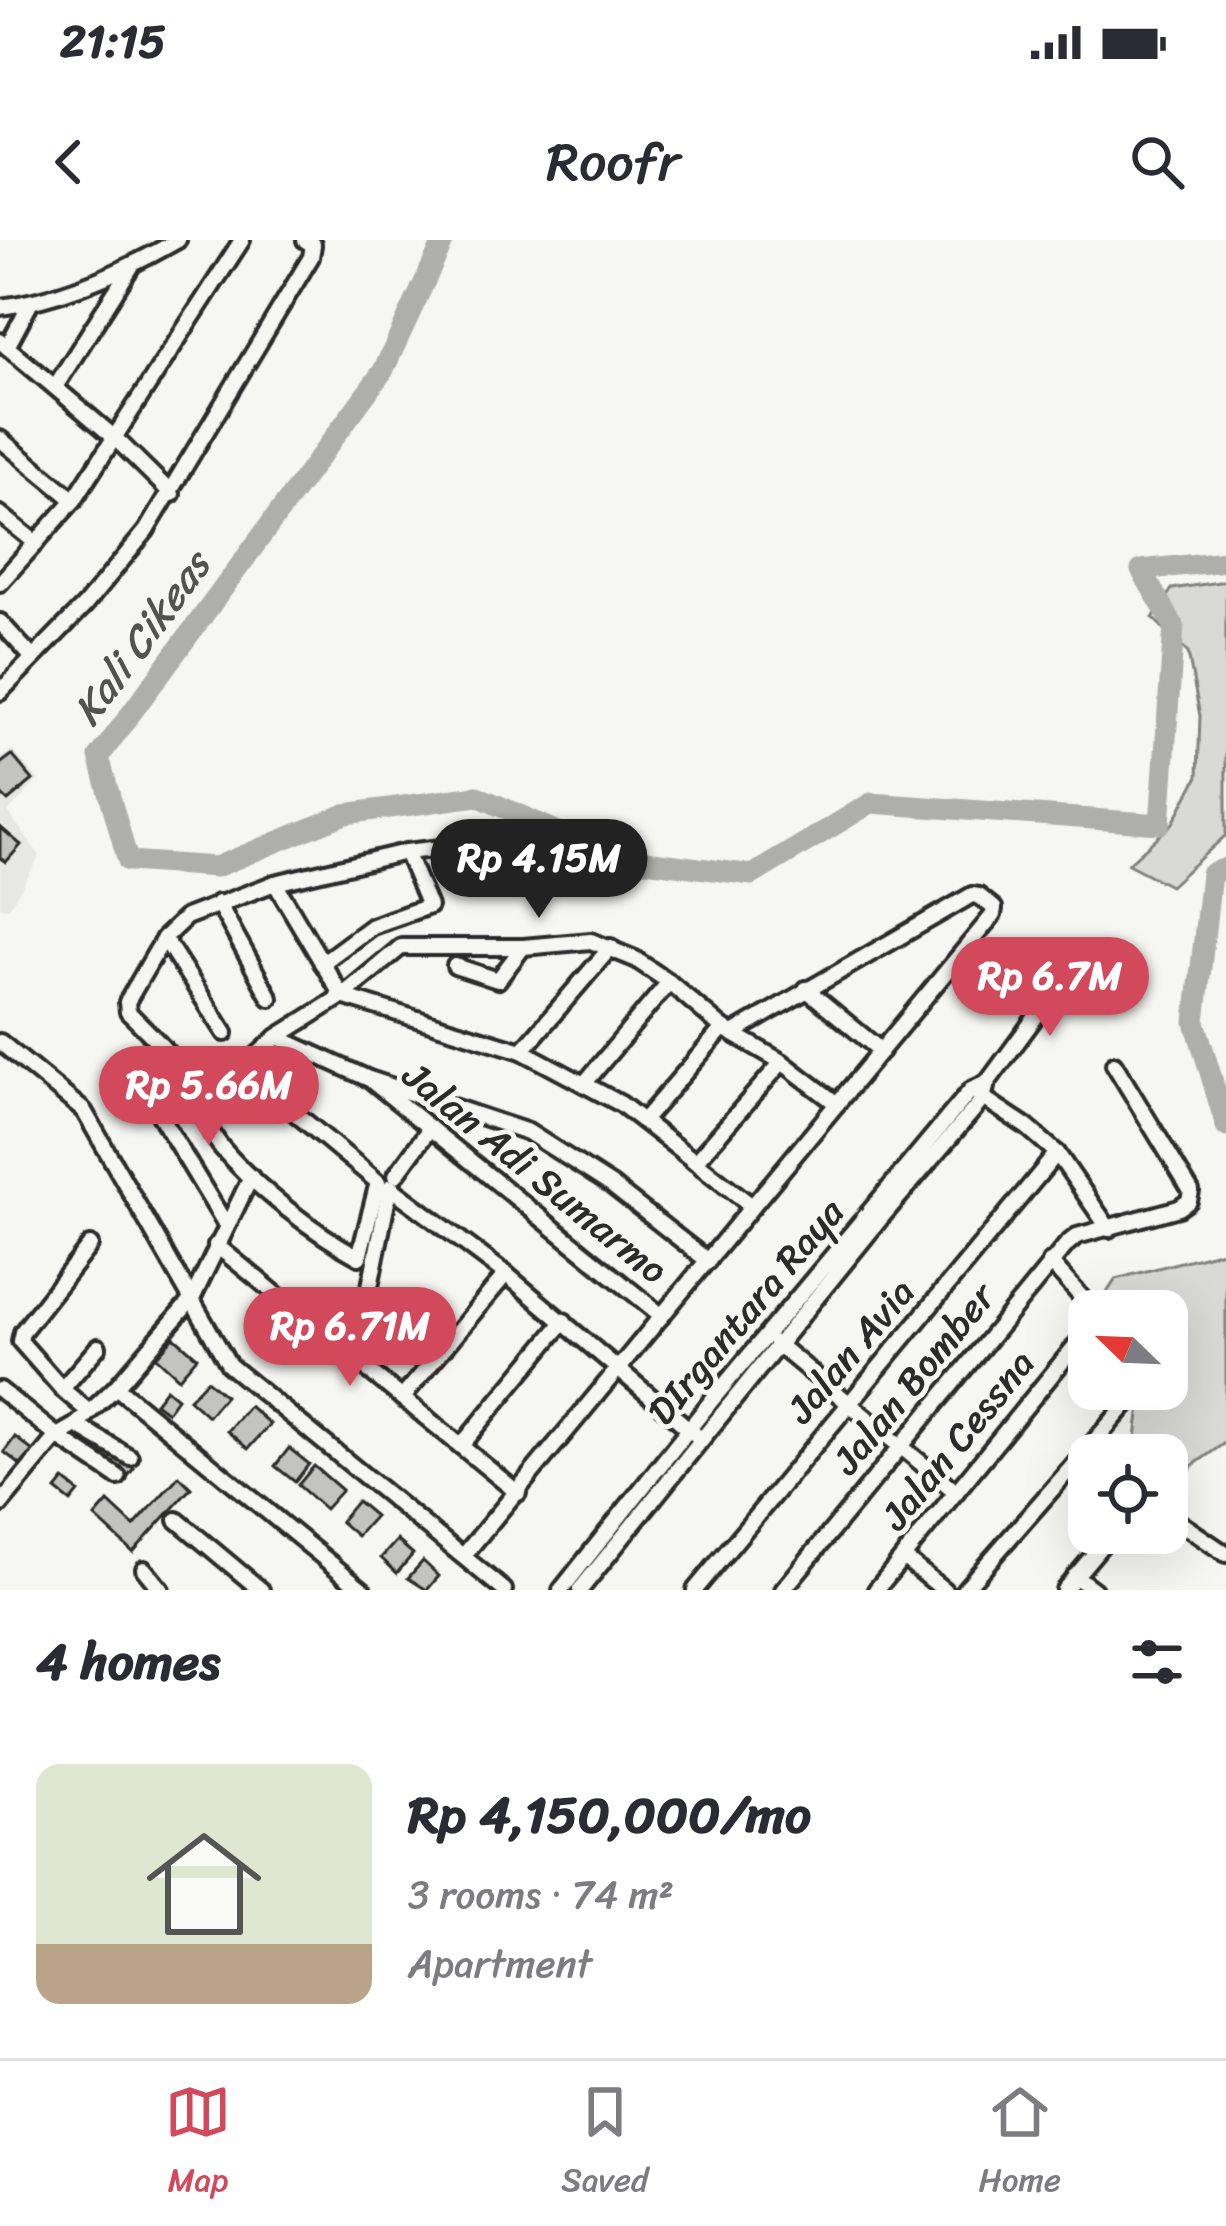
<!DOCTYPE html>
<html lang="en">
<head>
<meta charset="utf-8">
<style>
  :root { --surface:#fff; --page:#f2f2f3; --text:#2b2b33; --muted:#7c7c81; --line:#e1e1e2; --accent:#d1495b }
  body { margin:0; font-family:Sriracha,sans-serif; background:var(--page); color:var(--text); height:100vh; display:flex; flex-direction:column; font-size:45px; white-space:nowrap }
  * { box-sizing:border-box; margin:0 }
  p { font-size:39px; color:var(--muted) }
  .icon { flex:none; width:66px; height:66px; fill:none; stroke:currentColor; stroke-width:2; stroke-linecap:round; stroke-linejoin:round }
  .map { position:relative; height:1350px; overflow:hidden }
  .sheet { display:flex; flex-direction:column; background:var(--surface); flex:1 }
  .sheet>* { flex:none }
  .needle { width:78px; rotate:293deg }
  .tools { position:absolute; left:1068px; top:1050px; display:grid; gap:24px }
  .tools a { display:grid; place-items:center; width:120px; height:120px; border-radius:24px; background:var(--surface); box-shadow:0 12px 48px #0002; font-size:60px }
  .price { position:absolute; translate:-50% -102px; padding:0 27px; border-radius:42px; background:var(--accent); color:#fff; font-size:39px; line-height:78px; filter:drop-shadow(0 3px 6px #0008) }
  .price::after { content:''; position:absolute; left:50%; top:72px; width:36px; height:27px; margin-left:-18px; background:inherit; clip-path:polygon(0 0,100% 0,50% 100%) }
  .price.selected { background:#222; color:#fff }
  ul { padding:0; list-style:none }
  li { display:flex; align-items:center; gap:36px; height:300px; padding:0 36px }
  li+li { border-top:3px solid var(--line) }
  li span { display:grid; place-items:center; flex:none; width:336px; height:240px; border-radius:24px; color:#555 }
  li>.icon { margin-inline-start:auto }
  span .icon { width:144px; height:144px; fill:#fffc; stroke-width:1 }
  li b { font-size:51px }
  h2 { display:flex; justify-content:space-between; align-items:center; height:144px; padding:0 36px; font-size:51px }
  .status { display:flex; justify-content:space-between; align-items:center; height:84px; padding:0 60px; background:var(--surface); direction:ltr }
  .status svg { height:33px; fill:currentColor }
  header { display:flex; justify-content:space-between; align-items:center; height:156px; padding:0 36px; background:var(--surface); font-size:54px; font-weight:600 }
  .dock { display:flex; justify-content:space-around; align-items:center; height:168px; border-top:3px solid var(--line); background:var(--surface); font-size:33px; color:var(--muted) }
  .dock a { display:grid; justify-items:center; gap:6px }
  .dock .selected { color:var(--accent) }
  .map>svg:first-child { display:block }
  .built { fill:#e7e7e3 }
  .green { fill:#d9d9d5; stroke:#828280; stroke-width:3 }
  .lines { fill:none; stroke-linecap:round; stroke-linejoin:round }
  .river { stroke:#aeaeab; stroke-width:21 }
  .building { fill:#c3c3c0; stroke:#2b2b2b; stroke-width:3 }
  .street-casing { stroke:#2b2b2b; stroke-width:22 }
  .street { stroke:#f6f6f2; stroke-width:14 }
  .labels { text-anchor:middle; stroke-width:10; stroke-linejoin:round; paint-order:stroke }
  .street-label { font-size:39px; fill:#2b2b2b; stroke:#f6f6f2 }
  .water-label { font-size:42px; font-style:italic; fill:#525251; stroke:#f6f6f2 }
</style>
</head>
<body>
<div class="status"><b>21:15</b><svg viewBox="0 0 49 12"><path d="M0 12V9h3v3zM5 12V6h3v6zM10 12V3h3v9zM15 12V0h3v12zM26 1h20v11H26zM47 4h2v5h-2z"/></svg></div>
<header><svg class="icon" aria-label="back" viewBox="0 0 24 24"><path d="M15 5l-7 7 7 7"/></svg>Roofr<svg class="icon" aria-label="search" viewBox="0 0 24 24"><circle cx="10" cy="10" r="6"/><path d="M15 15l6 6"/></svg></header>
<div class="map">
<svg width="1226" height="1350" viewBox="0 0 1226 1350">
  <rect width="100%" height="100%" fill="#f6f6f2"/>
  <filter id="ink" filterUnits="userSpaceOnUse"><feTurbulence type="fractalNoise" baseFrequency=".00833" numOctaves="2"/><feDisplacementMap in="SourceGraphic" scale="24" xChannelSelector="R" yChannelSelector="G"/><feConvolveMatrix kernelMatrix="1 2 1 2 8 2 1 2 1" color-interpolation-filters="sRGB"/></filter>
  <g filter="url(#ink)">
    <!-- built -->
    <polygon class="built" points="12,510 39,540 8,572 40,616 9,668 0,667 0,519"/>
    <!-- green -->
    <g class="green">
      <polygon points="1226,341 1226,595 1170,646 1128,624 1173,583 1198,536 1200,476 1188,413 1153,378 1172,349"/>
      <polygon points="1226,1010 1226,1202 1192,1226 1178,1264 1167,1257 1167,1215 1134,1215 1140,1165 1149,1149 1167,1149 1167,1071 1108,1071 1100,1063 1116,1039"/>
    </g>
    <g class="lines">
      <!-- river -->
      <g class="river">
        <polyline points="444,0 383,131 99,517 128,621 216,627 345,574 477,556 615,617 752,635 871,563 1160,584 1174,386 1141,330 1226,321"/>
        <polyline points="1226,628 1211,634 1195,782 1226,886"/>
      </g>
    </g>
    <!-- building -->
    <g class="building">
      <polygon points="12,515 33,540 8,561 0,553 0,524"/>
      <polygon points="0,587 21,605 6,622 0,618"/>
      <polygon points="174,1097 197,1117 179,1138 156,1117"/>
      <polygon points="207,1140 225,1156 208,1176 189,1159"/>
      <polygon points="166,1149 177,1158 167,1172 155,1163"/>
      <polygon points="249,1166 270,1184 248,1209 227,1191"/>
      <polygon points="15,1197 38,1215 27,1230 4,1212"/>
      <polygon points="93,1200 134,1228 125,1240 85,1212"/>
      <polygon points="289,1208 309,1224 295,1242 275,1226"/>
      <polygon points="314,1226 342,1250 325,1269 298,1245"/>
      <polygon points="179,1236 191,1248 133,1312 95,1277 108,1262 134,1286"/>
      <polygon points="64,1240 79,1252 71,1262 56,1250"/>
      <polygon points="357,1261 375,1276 357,1296 340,1281"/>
      <polygon points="397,1300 413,1314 397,1333 381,1318"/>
      <polygon points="423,1321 439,1336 427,1350 408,1338"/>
    </g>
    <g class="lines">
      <!-- street casing -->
      <g class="street-casing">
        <g id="street">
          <path d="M0,67C62,60 124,31 178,0"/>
          <polyline points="0,101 115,198 172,254"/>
          <polyline points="7,107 30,64"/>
          <polyline points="55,147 131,27"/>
          <polyline points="0,199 74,260"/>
          <polyline points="0,274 36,303"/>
          <polyline points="0,343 74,260 242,0"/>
          <polyline points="0,382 32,417"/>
          <polyline points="0,452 85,365 146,291 311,17 313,5 305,0"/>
          <path d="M478,604L406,612L275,643L186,677L164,698L127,762L128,772C147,791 168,810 183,834C198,857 204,886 222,908C255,947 314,993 359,1017L378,942L242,829L277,797L342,756L401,707H523L591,701L635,719L669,742L723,788L782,822L837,864"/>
          <polyline points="275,643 342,756 522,811 621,864 752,966"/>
          <polyline points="218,663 270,758"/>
          <polyline points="164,698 225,793"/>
          <polyline points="322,723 372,686 429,666 406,612"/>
          <polyline points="455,726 498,740 523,707"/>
          <polyline points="806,749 881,811"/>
          <polyline points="277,797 369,839 528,892 611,945 708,1021"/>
          <polyline points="0,802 84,871 229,1125 504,1350"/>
          <polyline points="522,811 611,707"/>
          <polyline points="373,842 662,1076"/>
          <polyline points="220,843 242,829"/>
          <polyline points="987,843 1073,726"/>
          <polyline points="584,844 669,742"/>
          <polyline points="976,853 1027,887 1057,913 1109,989"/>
          <polyline points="149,857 226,985"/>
          <polyline points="643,881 723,788"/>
          <polyline points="695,922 782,822"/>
          <polyline points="396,935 430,888"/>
          <polyline points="216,1005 518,1253"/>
          <polyline points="1050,1022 1094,1071"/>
          <polyline points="776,1103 956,1252"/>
          <polyline points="355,1121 390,947 506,1034 696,1195"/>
          <polyline points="116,1147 363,1350"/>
          <polyline points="62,1149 98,1107"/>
          <polyline points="0,1150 57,1196 118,1237"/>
          <polyline points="402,1158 506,1034"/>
          <polyline points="89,1172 62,1149 20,1101 22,1092 90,1005"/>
          <polyline points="76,1185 130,1217"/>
          <polyline points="461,1206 564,1081"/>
          <polyline points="0,1265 57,1196 76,1185 116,1147 192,1059 251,937"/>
          <polyline points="1167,1274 1226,1314"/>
          <polyline points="177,1280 261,1350"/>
          <polyline points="464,1315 993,675 994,668 979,656 972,655 735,792"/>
          <polyline points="903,1317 944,1350"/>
          <polyline points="144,1329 161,1350"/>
          <polyline points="1075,1336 1094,1350"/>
          <polyline points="561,1350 712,1160 971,850 987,843 983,859 880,979 580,1350"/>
          <polyline points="695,1350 1057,913"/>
          <polyline points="783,1350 1067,1004 1077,996 1179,968 1189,961 1191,951 1114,824"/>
          <polyline points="876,1350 1089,1089"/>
          <polyline points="964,1350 1140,1149"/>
          <polyline points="1064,1350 1112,1293"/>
        </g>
      </g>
      <!-- street -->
      <use href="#street" class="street"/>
    </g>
  </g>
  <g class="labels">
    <!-- street labels -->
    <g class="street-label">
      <text transform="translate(536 932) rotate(39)" y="14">Jalan Adi Sumarmo</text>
      <text transform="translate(745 1071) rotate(-50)" y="14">DIrgantara Raya</text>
      <text transform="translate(850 1110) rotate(-50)" y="14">Jalan Avia</text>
      <text transform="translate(913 1138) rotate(-51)" y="14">Jalan Bomber</text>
      <text transform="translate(957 1199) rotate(-51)" y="14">Jalan Cessna</text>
    </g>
    <!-- water labels -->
    <g class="water-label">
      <text transform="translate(140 398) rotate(-54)" y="15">Kali Cikeas</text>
    </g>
  </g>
</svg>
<div class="tools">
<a><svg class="needle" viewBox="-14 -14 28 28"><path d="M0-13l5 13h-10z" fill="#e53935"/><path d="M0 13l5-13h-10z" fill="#7c7c81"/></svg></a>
<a><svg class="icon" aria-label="locate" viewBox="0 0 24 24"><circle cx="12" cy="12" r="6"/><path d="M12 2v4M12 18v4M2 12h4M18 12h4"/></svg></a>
</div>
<b class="price selected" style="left:539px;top:681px">Rp 4.15M</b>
<b class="price" style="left:1050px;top:799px">Rp 6.7M</b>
<b class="price" style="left:209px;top:908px">Rp 5.66M</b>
<b class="price" style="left:350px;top:1149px">Rp 6.71M</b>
</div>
<section class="sheet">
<h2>4 homes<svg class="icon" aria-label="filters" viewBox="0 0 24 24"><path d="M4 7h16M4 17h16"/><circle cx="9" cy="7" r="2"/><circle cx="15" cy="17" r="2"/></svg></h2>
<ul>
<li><span style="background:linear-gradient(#dfe7d0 75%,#b9a48a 0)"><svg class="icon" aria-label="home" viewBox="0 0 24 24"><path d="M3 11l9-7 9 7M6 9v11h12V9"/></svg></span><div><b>Rp 4,150,000/mo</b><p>3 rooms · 74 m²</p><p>Apartment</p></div></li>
</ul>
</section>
<nav class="dock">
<a class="selected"><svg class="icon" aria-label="map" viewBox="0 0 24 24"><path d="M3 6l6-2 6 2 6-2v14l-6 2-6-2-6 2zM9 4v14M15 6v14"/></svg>Map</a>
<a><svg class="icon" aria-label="saved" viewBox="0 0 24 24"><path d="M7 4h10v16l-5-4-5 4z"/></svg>Saved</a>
<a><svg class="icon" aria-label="home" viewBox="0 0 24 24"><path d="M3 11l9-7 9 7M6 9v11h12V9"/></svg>Home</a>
</nav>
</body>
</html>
